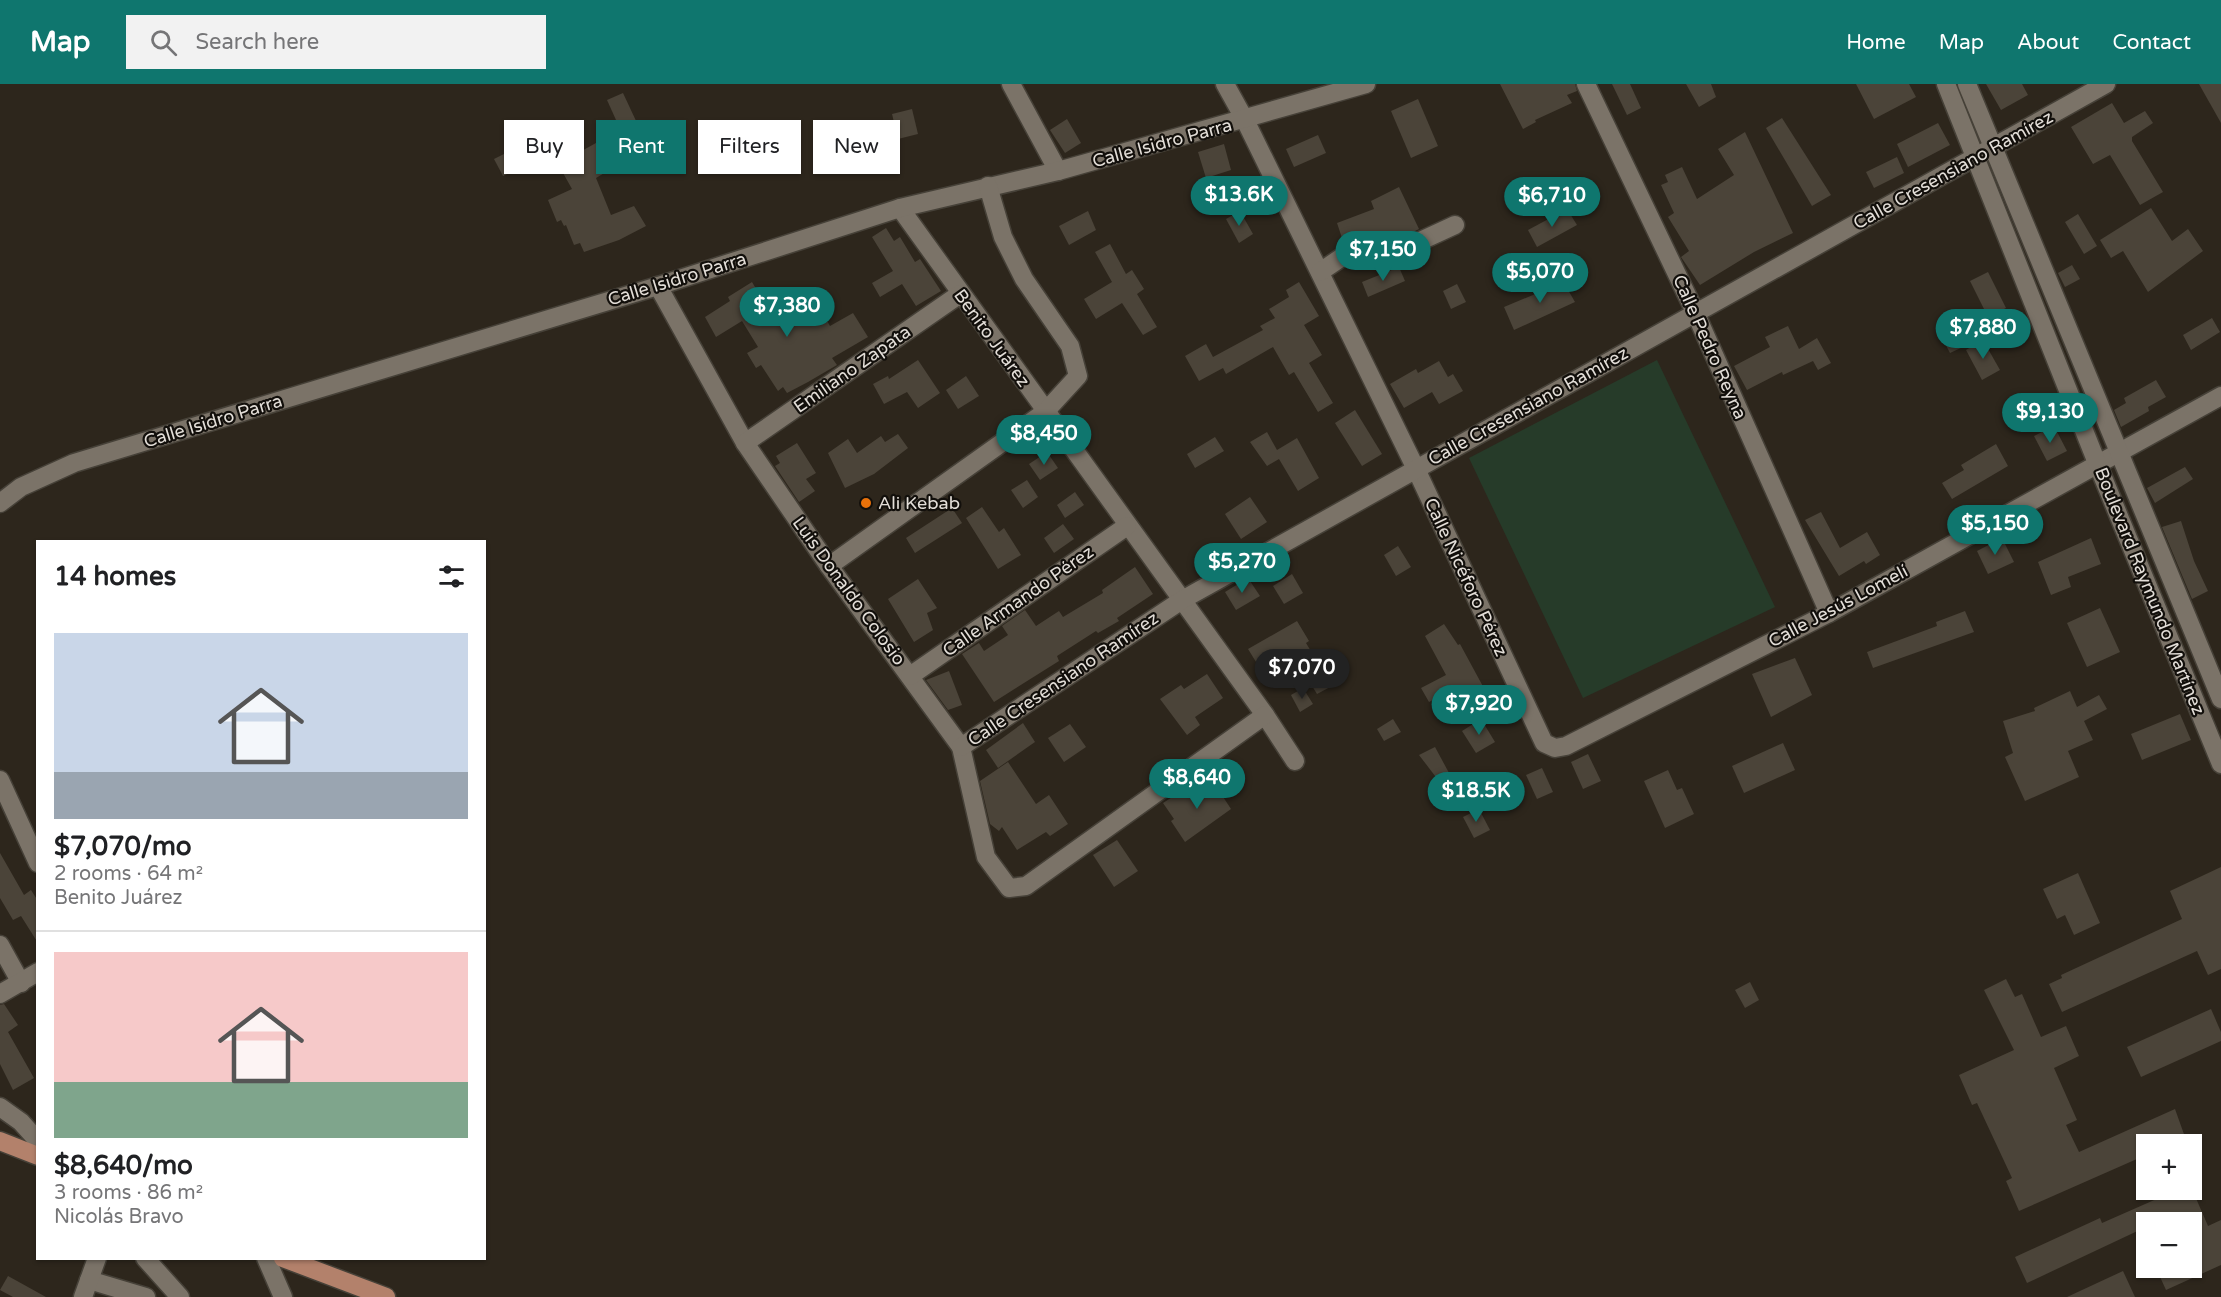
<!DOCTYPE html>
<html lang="en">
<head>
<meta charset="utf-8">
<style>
  :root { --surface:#fff; --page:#f2f2f2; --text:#202124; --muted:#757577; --line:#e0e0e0; --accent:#0f766e }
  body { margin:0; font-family:"Varela Round",sans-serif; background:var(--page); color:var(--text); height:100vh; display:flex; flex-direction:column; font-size:22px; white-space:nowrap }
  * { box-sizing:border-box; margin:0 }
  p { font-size:20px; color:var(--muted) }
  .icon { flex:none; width:33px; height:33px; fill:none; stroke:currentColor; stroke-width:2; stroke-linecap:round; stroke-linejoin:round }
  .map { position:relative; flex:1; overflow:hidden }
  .sheet { position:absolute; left:36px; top:456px; width:450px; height:720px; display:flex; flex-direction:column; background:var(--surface); border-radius:0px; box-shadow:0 2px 4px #0004 }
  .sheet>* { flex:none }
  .top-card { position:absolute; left:504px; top:36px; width:570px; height:54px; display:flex; gap:12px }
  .fabs { position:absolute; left:2136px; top:1050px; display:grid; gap:12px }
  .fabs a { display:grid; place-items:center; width:66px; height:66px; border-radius:0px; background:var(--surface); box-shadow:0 2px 4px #0004; font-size:30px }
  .price { position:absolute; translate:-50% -51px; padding:0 14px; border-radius:21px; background:var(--accent); color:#fff; font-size:20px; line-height:39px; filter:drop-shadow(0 2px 3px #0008) }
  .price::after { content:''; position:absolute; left:50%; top:36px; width:18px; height:14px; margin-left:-9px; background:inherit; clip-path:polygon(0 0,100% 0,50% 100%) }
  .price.active { background:#222; color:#fff }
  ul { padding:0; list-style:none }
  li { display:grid; align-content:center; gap:12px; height:318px; padding:0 18px }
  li+li { border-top:2px solid var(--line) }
  li span { display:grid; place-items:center; height:186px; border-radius:0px; color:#555 }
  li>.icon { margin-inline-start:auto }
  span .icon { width:108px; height:108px; fill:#fffc; stroke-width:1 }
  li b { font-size:26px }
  h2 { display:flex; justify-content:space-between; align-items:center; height:72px; padding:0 18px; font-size:26px }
  .pill { padding:0 21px; border-radius:0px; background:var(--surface); box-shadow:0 2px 4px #0004; font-size:21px; line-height:54px }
  .pill.active { background:var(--accent); color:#fff }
  header { display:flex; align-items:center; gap:36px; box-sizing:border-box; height:84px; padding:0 30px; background:var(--accent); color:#fff }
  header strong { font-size:28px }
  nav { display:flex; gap:33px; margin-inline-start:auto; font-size:21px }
  .search { width:420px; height:54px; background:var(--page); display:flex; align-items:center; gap:15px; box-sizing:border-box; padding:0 21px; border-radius:0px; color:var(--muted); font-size:22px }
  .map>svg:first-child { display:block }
  .green { fill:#263b29 }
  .building { fill:#4b4439 }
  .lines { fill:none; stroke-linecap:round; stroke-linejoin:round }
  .minor-casing { stroke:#464138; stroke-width:21 }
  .major-casing { stroke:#464138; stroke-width:21 }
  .minor { stroke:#7b7368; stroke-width:18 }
  .major { stroke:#b3816b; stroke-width:18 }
  .food-dot { fill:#e8710a; stroke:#120f0b; stroke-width:2 }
  .labels { text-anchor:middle; stroke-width:4.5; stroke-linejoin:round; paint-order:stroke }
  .street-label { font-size:18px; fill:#e3ded8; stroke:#120f0b }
  .poi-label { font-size:18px; fill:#e3ded8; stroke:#120f0b; text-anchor:start }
</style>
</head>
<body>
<header>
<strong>Map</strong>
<div class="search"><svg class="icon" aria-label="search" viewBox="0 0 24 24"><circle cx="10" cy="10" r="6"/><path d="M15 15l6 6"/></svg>Search here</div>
<nav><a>Home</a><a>Map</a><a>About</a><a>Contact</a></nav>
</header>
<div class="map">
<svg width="2221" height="1213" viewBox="0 0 2221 1213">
  <rect width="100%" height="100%" fill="#2d261c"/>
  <!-- green -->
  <polygon class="green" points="1657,276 1775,523 1583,614 1469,374"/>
  <!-- building -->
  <g class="building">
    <polygon points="1500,0 1575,0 1577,7 1567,11 1572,19 1535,36 1536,38 1523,45"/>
    <polygon points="1612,0 1630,0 1641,24 1627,31"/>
    <polygon points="1686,0 1711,0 1716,13 1699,23"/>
    <polygon points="1856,0 1909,0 1916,13 1874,35"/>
    <polygon points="1986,0 2022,0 2028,11 2001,26"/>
    <polygon points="2199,0 2221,0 2221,39"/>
    <polygon points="623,9 637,39 621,47 607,16"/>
    <polygon points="1418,15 1438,62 1411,74 1391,27"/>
    <polygon points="2112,19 2124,39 2145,27 2153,39 2132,53 2132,57 2163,108 2140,121 2110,71 2093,80 2071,43"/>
    <polygon points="912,25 918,50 898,55 892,30"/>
    <polygon points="1782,34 1831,111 1812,122 1766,44"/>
    <polygon points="1067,35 1081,59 1065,69 1050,46"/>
    <polygon points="1938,39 1950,61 1908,83 1897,60"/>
    <polygon points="1745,48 1793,149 1754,168 1700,201 1681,173 1689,167 1668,133 1674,129 1661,101 1668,98 1665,91 1682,83 1697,115 1734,91 1718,65"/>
    <polygon points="1318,51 1326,69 1294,83 1286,65"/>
    <polygon points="536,54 544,71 503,92 494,75"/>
    <polygon points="596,59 611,85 596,94 611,131 634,122 646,142 619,156 584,168 580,159 574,161 566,141 564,142 561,136 557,138 548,116 572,105 558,80"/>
    <polygon points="1224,60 1231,86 1206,94 1198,68"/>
    <polygon points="1897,73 1904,89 1874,104 1866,88"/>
    <polygon points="1399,103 1419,145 1399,155 1388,154 1387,151 1344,160 1337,139 1374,125 1371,117"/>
    <polygon points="2151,124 2172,157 2188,145 2203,167 2148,208 2123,167 2111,174 2100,156"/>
    <polygon points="1567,125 1577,141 1537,163 1528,146"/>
    <polygon points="1088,127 1096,146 1069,161 1059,142"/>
    <polygon points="1240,127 1253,150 1239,159 1226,135"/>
    <polygon points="2078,130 2097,162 2084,170 2065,138"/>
    <polygon points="886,144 894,157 900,153 915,178 920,175 941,207 916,222 902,200 880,213 872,199 893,187 872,153"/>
    <polygon points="1110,160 1126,190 1132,186 1144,205 1137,210 1157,243 1143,251 1122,219 1096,235 1084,215 1112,198 1095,168"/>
    <polygon points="2072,181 2080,195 2065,203 2058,189"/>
    <polygon points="1399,183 1405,197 1368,213 1362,198"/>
    <polygon points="1988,188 2006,224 1988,233 1970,197"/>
    <polygon points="1560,192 1575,218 1514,246 1504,223 1540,208 1538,204"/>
    <polygon points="752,198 777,240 800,225 803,230 810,226 812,229 820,224 830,242 853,229 868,253 832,274 837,281 808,298 787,309 783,303 778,307 761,281 756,284 747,269 758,263 742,237 716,253 705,233 730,217 728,213"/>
    <polygon points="1299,198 1319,232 1304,241 1322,271 1309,279 1333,319 1318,328 1294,288 1289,291 1273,263 1226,290 1223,284 1199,297 1185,272 1206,260 1213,273 1263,246 1260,242 1275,234 1269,225 1289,213 1286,206"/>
    <polygon points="1457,200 1466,218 1451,225 1443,207"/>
    <polygon points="2212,234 2220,248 2191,266 2183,251"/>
    <polygon points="1788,242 1799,265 1817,254 1831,279 1818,286 1813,277 1783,291 1782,288 1747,306 1734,282 1770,263 1765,253"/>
    <polygon points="1955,242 1965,262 1950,269 1940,250"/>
    <polygon points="1983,256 2000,286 1982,296 1966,266"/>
    <polygon points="918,276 940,309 918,324 907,308 884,320 873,300 888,292 889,295"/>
    <polygon points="1439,277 1448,293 1453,290 1463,307 1439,320 1432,308 1404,324 1390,300 1416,285 1418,289"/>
    <polygon points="966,292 979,312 958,325 946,306"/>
    <polygon points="2156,296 2166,313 2148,323 2149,327 2121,343 2114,326 2126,319 2124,314"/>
    <polygon points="1355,326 1382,370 1362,382 1335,339"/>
    <polygon points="2054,342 2067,367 2047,377 2034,352"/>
    <polygon points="1267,348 1277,366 1297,354 1319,394 1298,407 1279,375 1267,382 1250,358"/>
    <polygon points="898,350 908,364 874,390 845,404 828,369 848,355 857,369 881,352 885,358"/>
    <polygon points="1215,353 1224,367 1195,384 1187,370"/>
    <polygon points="797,359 816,389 806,395 815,407 799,418 775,382 780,379 776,372"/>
    <polygon points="1996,360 2008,382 1952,415 1942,399 1964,386 1961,381"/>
    <polygon points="1047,368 1058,384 1040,396 1029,380"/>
    <polygon points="2185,383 2193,395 2155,419 2147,404"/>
    <polygon points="1027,396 1038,413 1023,424 1011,406"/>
    <polygon points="1075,408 1084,421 1065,434 1057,421"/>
    <polygon points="1250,413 1267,438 1241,455 1225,430"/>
    <polygon points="982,423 999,448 1004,444 1021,471 998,485 966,434"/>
    <polygon points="952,424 962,439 915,469 906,454"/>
    <polygon points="1821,428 1840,464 1867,448 1880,471 1866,480 1864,477 1839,492 1805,436"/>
    <polygon points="2181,437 2194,477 2208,507 2192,515 2162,443"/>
    <polygon points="1063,440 1074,455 1054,469 1044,454"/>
    <polygon points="2002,454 2014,478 1988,490 1977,467"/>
    <polygon points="2091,454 2101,480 2068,493 2071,503 2051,511 2038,478"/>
    <polygon points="1398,462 1411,483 1396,492 1384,471"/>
    <polygon points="1135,483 1153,510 1117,534 1119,537 1098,549 1096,547 1057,572 1059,577 994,618 962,570 979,559 984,567 1008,551 1002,542 1025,526 1036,542 1059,527 1063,533 1103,509 1102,506"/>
    <polygon points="1292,490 1303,509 1284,520 1273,502"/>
    <polygon points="1248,494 1260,512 1236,526 1225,508"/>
    <polygon points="918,495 937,524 927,529 933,546 914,558 888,515"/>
    <polygon points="2100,524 2120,568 2087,583 2067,539"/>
    <polygon points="1965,527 1974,548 1873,584 1867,568 1937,542 1936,538"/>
    <polygon points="1297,537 1309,557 1306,559 1332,602 1317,610 1291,568 1261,586 1248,565"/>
    <polygon points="1444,540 1458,561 1460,560 1486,608 1460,623 1450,607 1429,618 1421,604 1446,591 1425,552"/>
    <polygon points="1795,574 1812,611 1771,633 1752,590"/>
    <polygon points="949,587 962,621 948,626 926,596"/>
    <polygon points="1207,590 1223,614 1195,633 1200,641 1187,651 1160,615 1181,601 1184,605"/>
    <polygon points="1303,604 1313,620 1300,628 1291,611"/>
    <polygon points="2070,607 2077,623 2099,611 2107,625 2084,637 2093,656 2068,667 2079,693 2025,717 2005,673 2013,669 2003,637 2035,627 2034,624"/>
    <polygon points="2180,630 2191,656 2142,676 2131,650"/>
    <polygon points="1393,635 1401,648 1384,657 1377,645"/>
    <polygon points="1481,635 1495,658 1476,669 1462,647"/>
    <polygon points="1023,639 1035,658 998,684 986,666"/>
    <polygon points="1070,640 1086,663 1064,678 1048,654"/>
    <polygon points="1783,659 1795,686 1744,709 1732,682"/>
    <polygon points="1435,663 1462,713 1455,718 1419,671"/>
    <polygon points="1588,670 1601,697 1583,705 1571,678"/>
    <polygon points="1008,678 1036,720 1049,711 1068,740 1050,752 1046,748 1017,766 1002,743 999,747 990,740 980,697"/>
    <polygon points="1542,684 1553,708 1537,715 1526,691"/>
    <polygon points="1668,686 1677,706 1682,704 1694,730 1665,744 1644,697"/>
    <polygon points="1212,696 1231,725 1185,758 1171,737 1174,735 1163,719 1183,706 1187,712"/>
    <polygon points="1479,725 1490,746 1474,754 1463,733"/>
    <polygon points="1117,756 1138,787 1114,803 1093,771"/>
    <polygon points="0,769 24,811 31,806 38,817 38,859 21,832 13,836 0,814"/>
    <polygon points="2221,783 2221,885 2208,891 2197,867 2062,928 2049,900 2062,894 2061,891 2182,835 2170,807"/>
    <polygon points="2078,789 2100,839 2074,851 2065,831 2057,835 2043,805"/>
    <polygon points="2006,895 2015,913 2022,910 2041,953 2066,942 2079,972 2054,984 2077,1036 2066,1041 2079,1068 2175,1025 2185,1053 2169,1060 2146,1060 2146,1071 2019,1127 2006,1097 2012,1094 1977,1019 1972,1021 1959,991 2014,966 1984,906"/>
    <polygon points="1750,898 1759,916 1745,924 1735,906"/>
    <polygon points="4,920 18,941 8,948 34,994 13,1006 0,980 0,921"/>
    <polygon points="2211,925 2221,948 2221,957 2141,993 2127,963"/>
    <polygon points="2192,1105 2208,1142 2221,1136 2221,1181 2166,1206 2156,1184 2192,1184 2192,1128 2168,1138 2146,1138 2146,1143 2027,1199 2015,1173 2100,1134 2102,1139 2177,1106"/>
    <polygon points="2123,1187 2135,1213 2067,1213"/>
    <polygon points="8,1192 46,1213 13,1213 0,1206"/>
  </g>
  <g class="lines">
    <!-- minor casing -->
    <g class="minor-casing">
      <g id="minor">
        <polyline points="1011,0 1058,87"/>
        <polyline points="1225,0 1245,36 1416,385 1544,659 1555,664 1566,662 1829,529 2221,312"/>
        <polyline points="1586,0 1695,228 1829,529"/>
        <polyline points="1946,0 2097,379 2221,680"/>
        <polyline points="1967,0 2221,615"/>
        <polyline points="900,124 1265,631 1295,677"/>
        <polyline points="1320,188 1345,171 1376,164 1401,166 1455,141"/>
        <polyline points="658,202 745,359 829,482 961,663 986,773 1009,804 1026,802 1265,631"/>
        <polyline points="745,359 960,210"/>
        <polyline points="0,419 21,403 74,379 658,202 900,124 1058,87 1366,0"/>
        <polyline points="829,482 1045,328 1078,292 1070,262 1024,195 1003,153 988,102"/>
        <polyline points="910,592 1127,442"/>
        <polyline points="961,663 1182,516 2106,0"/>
        <polyline points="0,696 38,779"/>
        <polyline points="0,861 21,899"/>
        <polyline points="0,910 38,888"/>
        <polyline points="0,1023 21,1038 38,1057"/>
        <polyline points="145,1174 180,1213"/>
        <polyline points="266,1174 283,1213"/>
        <polyline points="89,1196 146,1213"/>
        <polyline points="83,1213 97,1174"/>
      </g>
    </g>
    <!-- major casing -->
    <g class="major-casing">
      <g id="major">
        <polyline points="0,1057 38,1072"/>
        <polyline points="283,1174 386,1213"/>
      </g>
    </g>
    <!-- minor -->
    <use href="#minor" class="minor"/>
    <!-- major -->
    <use href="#major" class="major"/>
  </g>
  <!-- markers -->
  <circle class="food-dot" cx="866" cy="419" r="6"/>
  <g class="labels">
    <!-- street labels -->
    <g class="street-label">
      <text transform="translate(1162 59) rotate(-15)" y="6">Calle Isidro Parra</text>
      <text transform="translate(1953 86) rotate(-29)" y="6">Calle Cresensiano Ramírez</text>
      <text transform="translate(677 195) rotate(-17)" y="6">Calle Isidro Parra</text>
      <text transform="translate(992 254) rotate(54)" y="6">Benito Juárez</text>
      <text transform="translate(1710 263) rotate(66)" y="6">Calle Pedro Reyna</text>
      <text transform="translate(852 285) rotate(-35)" y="6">Emiliano Zapata</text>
      <text transform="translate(1528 322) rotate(-29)" y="6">Calle Cresensiano Ramírez</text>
      <text transform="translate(213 337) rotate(-17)" y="6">Calle Isidro Parra</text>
      <text transform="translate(1466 493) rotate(65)" y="6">Calle Nicéforo Pérez</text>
      <text transform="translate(849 507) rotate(54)" y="6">Luis Donaldo Colosio</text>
      <text transform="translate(2150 507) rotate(68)" y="6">Boulevard Raymundo Martínez</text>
      <text transform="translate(1018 517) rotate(-35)" y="6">Calle Armando Pérez</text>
      <text transform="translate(1838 522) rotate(-28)" y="6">Calle Jesús Lomelí</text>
      <text transform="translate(1063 595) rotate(-34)" y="6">Calle Cresensiano Ramírez</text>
    </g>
    <!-- poi labels -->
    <g class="poi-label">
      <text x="878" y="425">Ali Kebab</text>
    </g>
  </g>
</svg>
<div class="fabs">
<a>+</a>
<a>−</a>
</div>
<b class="price" style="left:1239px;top:143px">$13.6K</b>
<b class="price" style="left:1552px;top:144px">$6,710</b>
<b class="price" style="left:1383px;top:198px">$7,150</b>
<b class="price" style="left:1540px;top:220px">$5,070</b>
<b class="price" style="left:787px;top:254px">$7,380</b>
<b class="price" style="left:1983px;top:276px">$7,880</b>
<b class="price" style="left:2050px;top:360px">$9,130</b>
<b class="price" style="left:1044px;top:382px">$8,450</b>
<b class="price" style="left:1995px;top:472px">$5,150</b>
<b class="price" style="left:1242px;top:510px">$5,270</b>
<b class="price active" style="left:1302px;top:616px">$7,070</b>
<b class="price" style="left:1479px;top:652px">$7,920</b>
<b class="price" style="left:1197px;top:726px">$8,640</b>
<b class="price" style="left:1476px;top:739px">$18.5K</b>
<div class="top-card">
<a class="pill">Buy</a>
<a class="pill active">Rent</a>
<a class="pill">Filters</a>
<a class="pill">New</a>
</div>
<section class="sheet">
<h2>14 homes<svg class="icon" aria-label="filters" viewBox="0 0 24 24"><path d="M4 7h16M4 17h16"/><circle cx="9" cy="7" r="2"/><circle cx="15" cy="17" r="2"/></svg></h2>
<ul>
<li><span style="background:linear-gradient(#c9d6e8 75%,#9aa5b1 0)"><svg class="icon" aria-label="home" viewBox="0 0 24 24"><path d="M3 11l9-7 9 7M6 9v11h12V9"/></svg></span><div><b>$7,070/mo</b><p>2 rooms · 64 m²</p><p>Benito Juárez</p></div></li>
<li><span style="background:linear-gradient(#f6c9c9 70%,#7fa58c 0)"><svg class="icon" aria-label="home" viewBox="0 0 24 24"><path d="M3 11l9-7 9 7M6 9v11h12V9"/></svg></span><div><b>$8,640/mo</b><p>3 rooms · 86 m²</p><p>Nicolás Bravo</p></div></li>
</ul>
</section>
</div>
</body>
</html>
